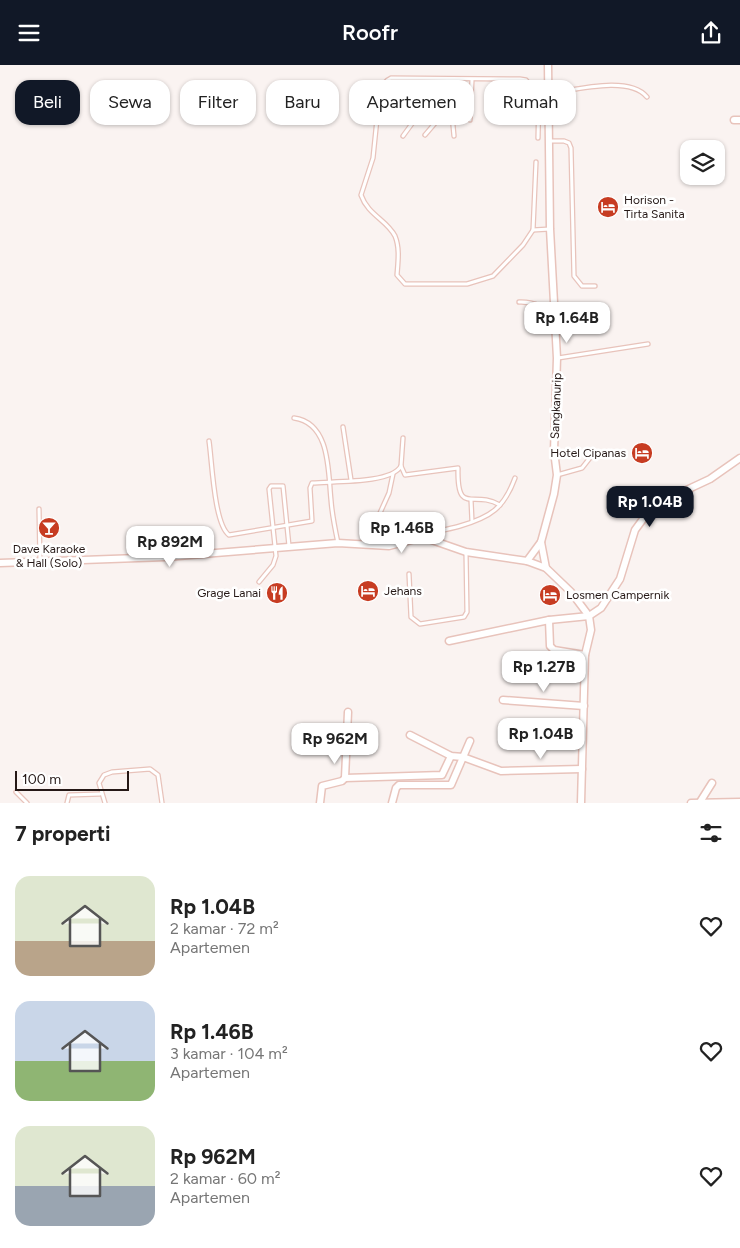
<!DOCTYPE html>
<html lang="id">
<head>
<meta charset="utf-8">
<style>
  :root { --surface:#fff; --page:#f6f6f6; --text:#222; --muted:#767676; --accent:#111827 }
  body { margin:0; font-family:Figtree,sans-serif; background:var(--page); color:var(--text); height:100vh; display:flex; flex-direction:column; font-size:19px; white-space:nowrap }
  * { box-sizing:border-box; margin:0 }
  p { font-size:16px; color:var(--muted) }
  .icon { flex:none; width:28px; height:28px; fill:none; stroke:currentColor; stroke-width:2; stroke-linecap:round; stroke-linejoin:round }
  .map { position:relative; height:738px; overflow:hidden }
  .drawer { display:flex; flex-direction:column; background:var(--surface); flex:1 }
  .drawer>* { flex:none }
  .banner { position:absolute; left:15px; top:15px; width:710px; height:45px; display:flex; gap:10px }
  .tools { position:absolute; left:680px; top:75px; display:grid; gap:10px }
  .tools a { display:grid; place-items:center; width:45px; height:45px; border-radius:10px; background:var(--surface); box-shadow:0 1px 4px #0004; font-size:25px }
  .scale { position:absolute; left:15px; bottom:12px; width:114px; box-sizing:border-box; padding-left:5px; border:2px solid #251816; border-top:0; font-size:14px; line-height:18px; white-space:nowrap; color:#251816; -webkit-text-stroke:4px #fff; paint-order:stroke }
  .price { position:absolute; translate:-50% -42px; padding:0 11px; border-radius:10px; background:#fff; color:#222; font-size:16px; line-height:32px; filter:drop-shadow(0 1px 2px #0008) }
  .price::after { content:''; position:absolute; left:50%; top:30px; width:15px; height:11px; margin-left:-8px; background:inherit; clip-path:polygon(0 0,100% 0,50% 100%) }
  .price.active { background:var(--accent); color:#fff }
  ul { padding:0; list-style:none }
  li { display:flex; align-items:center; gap:15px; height:125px; padding:0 15px }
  li span { display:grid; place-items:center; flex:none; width:140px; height:100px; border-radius:15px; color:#555 }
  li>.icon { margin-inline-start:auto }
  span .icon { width:60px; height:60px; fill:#fffc; stroke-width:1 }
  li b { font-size:21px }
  h2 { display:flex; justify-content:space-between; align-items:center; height:60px; padding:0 15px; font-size:21px }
  .tag { padding:0 18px; border-radius:15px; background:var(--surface); box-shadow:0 1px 4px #0004; font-size:18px; line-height:45px }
  .tag.active { background:var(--accent); color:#fff }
  header { display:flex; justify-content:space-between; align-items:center; height:65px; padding:0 15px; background:var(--accent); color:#fff; font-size:22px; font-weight:600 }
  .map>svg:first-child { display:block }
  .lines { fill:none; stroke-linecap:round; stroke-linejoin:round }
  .lane-casing { stroke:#e8c3bb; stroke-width:5.5 }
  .street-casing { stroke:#e8c3bb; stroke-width:9 }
  .lane { stroke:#fff; stroke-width:3 }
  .street { stroke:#fff; stroke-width:6 }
  .labels { text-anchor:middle; stroke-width:5; stroke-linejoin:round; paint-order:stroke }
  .poi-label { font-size:12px; fill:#251816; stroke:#fff; text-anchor:start }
  .street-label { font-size:12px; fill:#251816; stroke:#fff }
</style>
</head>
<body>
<header><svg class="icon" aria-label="menu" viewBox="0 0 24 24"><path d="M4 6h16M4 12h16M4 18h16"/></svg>Roofr<svg class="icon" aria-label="share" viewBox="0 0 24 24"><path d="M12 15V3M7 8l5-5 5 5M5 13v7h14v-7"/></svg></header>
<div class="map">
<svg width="740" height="738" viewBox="0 0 740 738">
  <rect width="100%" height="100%" fill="#faf3f1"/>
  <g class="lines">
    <!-- lane casing -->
    <g class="lane-casing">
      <g id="lane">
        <path d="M381,45C381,33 378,19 391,13L520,14L526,15L539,30C566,28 627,8 647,32"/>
        <polyline points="470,55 472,15"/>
        <polyline points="425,70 442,50"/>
        <polyline points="403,71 419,49"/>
        <path d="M454,71L452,50H382L377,54L373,93L361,130C368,150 387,155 395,171C400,183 398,197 397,210L405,219H467L493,211L523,180L533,165L536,97"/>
        <polyline points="538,73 539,30"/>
        <polyline points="550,76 564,76 569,78 571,83 574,211 582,221 595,221"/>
        <polyline points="533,165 550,164"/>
        <path d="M519,237C538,236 540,244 554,244"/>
        <polyline points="558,293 648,279"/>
        <path d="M294,353C331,358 328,408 331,435C332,449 335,464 338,478"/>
        <polyline points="343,362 351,415"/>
        <path d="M403,373L401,401L405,410L458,403C457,452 473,424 500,440"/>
        <path d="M209,376C212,396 214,459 229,470L312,456L310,423L312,418C333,416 391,419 401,401"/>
        <polyline points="557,410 582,403 593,389"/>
        <polyline points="471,435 472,456"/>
        <polyline points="39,444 40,496"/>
        <path d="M423,472C436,465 447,465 460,461C491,452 504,443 515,413"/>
        <polyline points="366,479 389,428 393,409"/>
        <polyline points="409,509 411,552 420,559 464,552 467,547 466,488"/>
        <polyline points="259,517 273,500 276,491 269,424 271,421 283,421 289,481"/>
        <polyline points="16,727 27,738"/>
        <polyline points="67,738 69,730 100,729"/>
        <polyline points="105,738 99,718 104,710 112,707 150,704 158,710 162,738"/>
      </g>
    </g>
    <!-- street casing -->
    <g class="street-casing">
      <g id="street">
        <polyline points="734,55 740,55"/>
        <polyline points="541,477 546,503"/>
        <polyline points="527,496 541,477 554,429 557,410 554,386 557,293 550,164 548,0"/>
        <polyline points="0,498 166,492 338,478 389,481 423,472 466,487 527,496 546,503 571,527 589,551 591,565 585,590 581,738"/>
        <polyline points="549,555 550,581 554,585 585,590"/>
        <polyline points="449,576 549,555 589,551 601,543 620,514 635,465 646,450 663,436 710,414 740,393"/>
        <polyline points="503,635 584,641"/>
        <polyline points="410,670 451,691 463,692 501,706 582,704"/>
        <polyline points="345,713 442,710 451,691"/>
        <polyline points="700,737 712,718"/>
        <polyline points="320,738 322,721 342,716 345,713 348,647"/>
        <polyline points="392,738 396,723 399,720 451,720 470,676"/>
        <polyline points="691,738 740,737"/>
      </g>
    </g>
    <!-- lane -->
    <use href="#lane" class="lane"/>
    <!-- street -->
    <use href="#street" class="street"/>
  </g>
  <!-- icons -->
  <defs>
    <g id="hotel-disc" transform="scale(1.125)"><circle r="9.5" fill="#c73c22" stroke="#fff"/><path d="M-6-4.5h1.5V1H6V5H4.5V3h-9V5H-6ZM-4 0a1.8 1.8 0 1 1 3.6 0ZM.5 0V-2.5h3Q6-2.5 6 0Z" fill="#fff"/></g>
    <g id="bar-disc" transform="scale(1.125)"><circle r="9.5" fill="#c73c22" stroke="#fff"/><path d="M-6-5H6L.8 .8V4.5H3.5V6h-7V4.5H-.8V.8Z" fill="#fff"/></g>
    <g id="restaurant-disc" transform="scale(1.125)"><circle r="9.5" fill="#c73c22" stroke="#fff"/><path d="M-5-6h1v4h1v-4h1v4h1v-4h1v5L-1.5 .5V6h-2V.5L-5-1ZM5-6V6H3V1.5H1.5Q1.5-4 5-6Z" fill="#fff"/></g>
  </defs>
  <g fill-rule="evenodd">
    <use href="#hotel-disc" x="608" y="142"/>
    <use href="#hotel-disc" x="642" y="388"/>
    <use href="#bar-disc" x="49" y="463"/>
    <use href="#hotel-disc" x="368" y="526"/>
    <use href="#restaurant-disc" x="277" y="528"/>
    <use href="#hotel-disc" x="550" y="530"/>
  </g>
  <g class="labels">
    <!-- poi labels -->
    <g class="poi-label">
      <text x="624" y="139">Horison -<tspan x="624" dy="14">Tirta Sanita</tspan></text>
      <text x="626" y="392" text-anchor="end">Hotel Cipanas</text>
      <text x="49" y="488" text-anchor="middle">Dave Karaoke<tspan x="49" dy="14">&amp; Hall (Solo)</tspan></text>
      <text x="384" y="530">Jehans</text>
      <text x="261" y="532" text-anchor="end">Grage Lanai</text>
      <text x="566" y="534">Losmen Campernik</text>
    </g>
    <!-- street labels -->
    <g class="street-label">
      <text transform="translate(556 341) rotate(-88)" y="4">Sangkanurip</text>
    </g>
  </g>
</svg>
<div class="tools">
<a><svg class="icon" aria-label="layers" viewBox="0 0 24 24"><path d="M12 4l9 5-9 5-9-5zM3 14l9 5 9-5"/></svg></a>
</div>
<div class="scale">100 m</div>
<b class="price" style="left:567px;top:279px">Rp 1.64B</b>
<b class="price active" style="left:650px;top:463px">Rp 1.04B</b>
<b class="price" style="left:402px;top:489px">Rp 1.46B</b>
<b class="price" style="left:170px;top:503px">Rp 892M</b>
<b class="price" style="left:544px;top:628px">Rp 1.27B</b>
<b class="price" style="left:541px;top:695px">Rp 1.04B</b>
<b class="price" style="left:335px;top:700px">Rp 962M</b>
<div class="banner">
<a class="tag active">Beli</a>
<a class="tag">Sewa</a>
<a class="tag">Filter</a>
<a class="tag">Baru</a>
<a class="tag">Apartemen</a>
<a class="tag">Rumah</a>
</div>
</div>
<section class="drawer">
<h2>7 properti<svg class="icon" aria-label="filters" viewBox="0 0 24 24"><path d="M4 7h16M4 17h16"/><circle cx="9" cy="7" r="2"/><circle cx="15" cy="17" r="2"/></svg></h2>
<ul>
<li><span style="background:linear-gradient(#dfe7d0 65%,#b9a48a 0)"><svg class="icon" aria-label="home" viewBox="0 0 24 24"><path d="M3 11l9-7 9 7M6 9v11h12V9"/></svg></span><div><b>Rp 1.04B</b><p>2 kamar · 72 m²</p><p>Apartemen</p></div><svg class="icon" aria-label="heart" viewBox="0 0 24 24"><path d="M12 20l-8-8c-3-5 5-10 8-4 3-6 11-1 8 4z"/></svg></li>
<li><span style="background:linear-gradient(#c9d6e8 60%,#8fb573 0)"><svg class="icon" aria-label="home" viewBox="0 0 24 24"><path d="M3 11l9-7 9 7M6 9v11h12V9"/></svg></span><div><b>Rp 1.46B</b><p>3 kamar · 104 m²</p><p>Apartemen</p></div><svg class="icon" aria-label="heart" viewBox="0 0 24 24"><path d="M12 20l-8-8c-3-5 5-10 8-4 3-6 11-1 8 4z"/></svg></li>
<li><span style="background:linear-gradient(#dfe7d0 60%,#9aa5b1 0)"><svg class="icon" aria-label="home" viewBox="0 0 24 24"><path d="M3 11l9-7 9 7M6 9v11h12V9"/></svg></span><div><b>Rp 962M</b><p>2 kamar · 60 m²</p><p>Apartemen</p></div><svg class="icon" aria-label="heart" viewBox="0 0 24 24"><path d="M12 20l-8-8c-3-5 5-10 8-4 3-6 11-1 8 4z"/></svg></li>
</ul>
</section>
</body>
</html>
